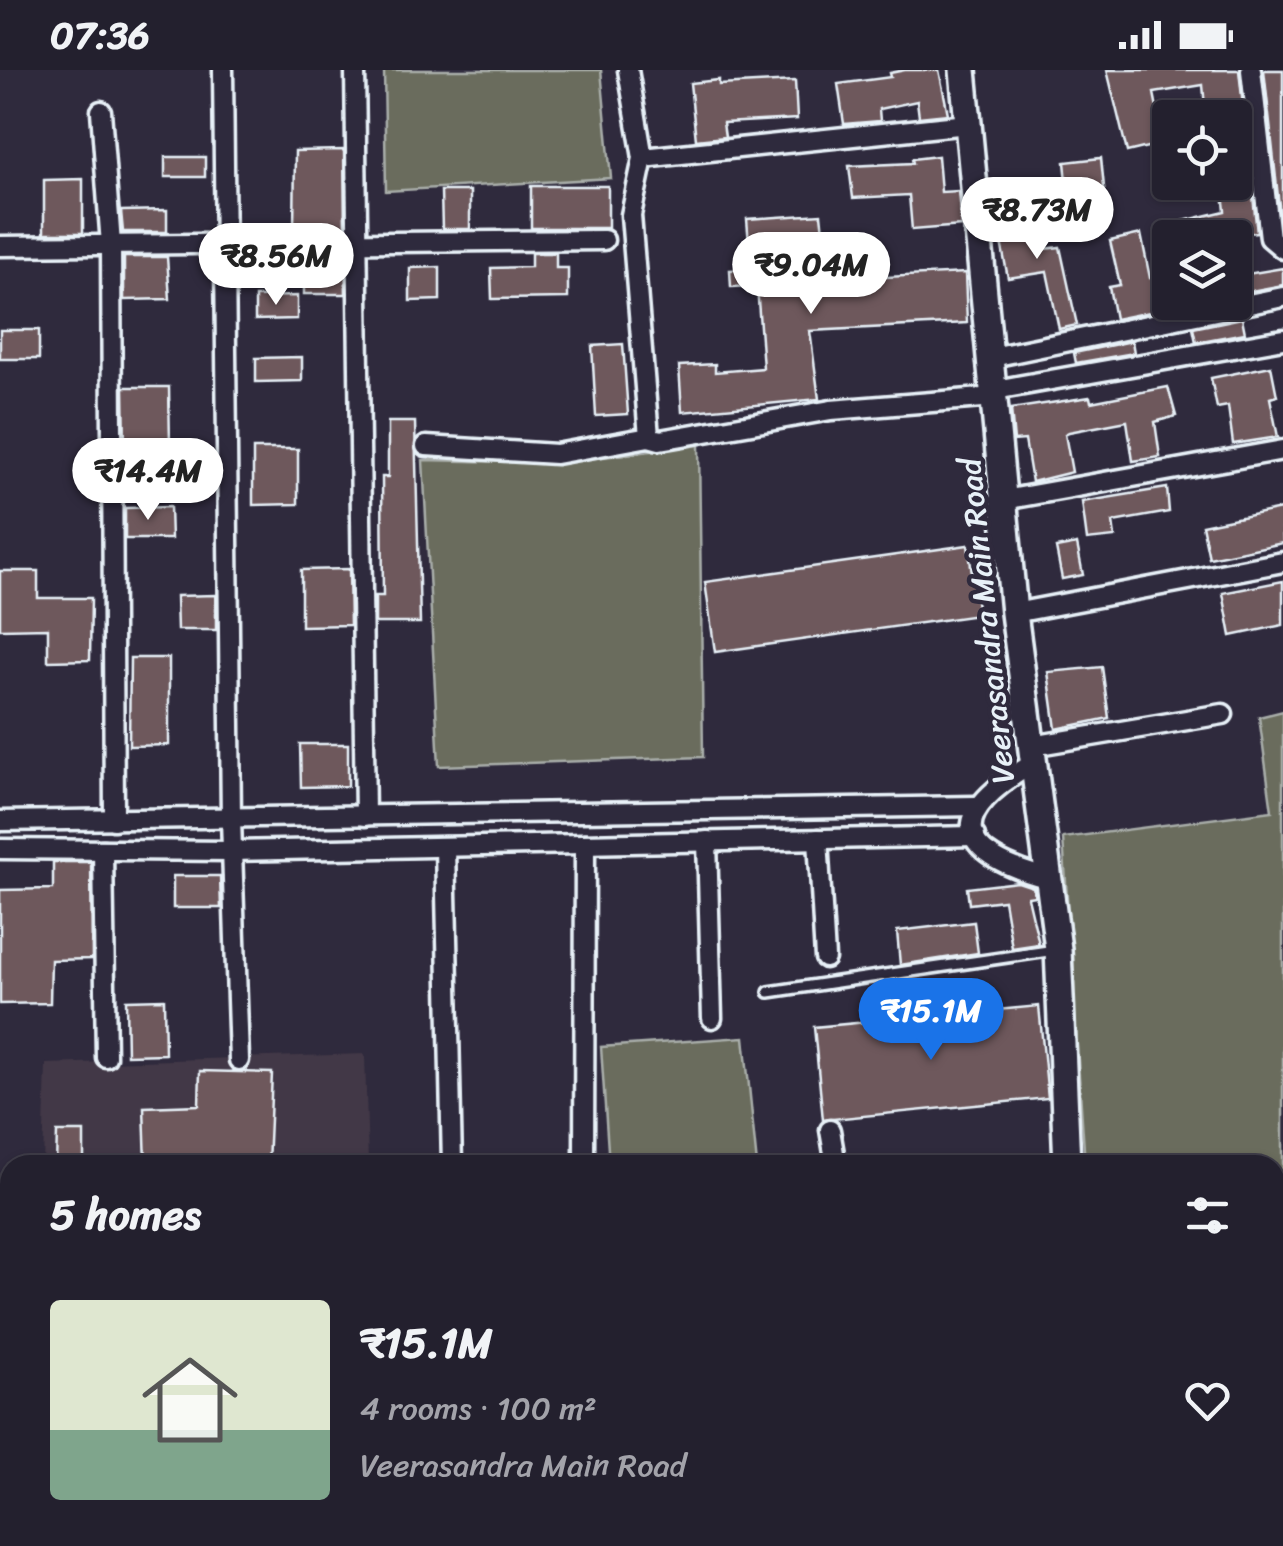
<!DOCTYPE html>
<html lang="en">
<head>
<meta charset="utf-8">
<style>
  :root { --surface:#23202e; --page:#2b2836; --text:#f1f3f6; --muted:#a3a3aa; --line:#403e4a; --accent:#1a73e8 }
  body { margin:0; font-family:Sriracha,sans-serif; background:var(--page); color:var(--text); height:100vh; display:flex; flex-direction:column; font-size:38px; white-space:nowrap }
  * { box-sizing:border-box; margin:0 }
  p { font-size:32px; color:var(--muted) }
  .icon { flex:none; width:55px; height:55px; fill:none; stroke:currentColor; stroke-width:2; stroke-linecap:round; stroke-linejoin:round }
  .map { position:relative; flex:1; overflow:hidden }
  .sheet { position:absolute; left:0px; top:1085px; width:1285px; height:392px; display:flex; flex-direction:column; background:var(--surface); border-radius:30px 30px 0 0; box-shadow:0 2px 8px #0004,0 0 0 2px var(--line) }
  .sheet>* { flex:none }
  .fabs { position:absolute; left:1152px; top:30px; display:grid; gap:20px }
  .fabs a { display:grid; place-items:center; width:100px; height:100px; border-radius:10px; background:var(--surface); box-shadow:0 2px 8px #0004,0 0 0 2px var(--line); font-size:50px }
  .price { position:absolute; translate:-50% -85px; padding:0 22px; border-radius:35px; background:#fff; color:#222; font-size:32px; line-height:65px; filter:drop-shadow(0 2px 5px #0008) }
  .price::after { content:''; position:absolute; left:50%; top:60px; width:30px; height:22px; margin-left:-15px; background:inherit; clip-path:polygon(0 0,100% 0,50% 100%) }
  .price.active { background:var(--accent); color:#fff }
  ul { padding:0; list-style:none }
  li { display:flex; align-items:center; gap:30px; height:250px; padding:0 50px }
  li span { display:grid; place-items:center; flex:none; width:280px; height:200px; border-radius:10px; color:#555 }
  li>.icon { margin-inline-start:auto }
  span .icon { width:120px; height:120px; fill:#fffc; stroke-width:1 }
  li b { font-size:42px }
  h2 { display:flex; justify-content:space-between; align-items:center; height:120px; padding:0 50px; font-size:42px }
  .status { display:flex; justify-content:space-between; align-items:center; height:70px; padding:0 50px; background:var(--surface); direction:ltr }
  .status svg { height:28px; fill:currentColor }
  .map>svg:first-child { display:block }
  .built { fill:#423846 }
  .green { fill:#6a6c5d; stroke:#a9aeaa; stroke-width:2.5 }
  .building { fill:#6e585c; stroke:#e8f1f8; stroke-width:2.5 }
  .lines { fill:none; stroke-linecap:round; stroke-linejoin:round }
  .lane-casing { stroke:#e8f1f8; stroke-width:16 }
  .street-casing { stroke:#e8f1f8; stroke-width:25 }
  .secondary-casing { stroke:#e8f1f8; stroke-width:32 }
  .lane { stroke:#2f2a3d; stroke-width:9 }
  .street { stroke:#2f2a3d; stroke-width:18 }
  .secondary { stroke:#2f2a3d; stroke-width:25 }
  .labels { text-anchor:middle; stroke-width:9; stroke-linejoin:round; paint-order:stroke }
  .street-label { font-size:32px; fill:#e8f1f8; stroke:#2f2a3d }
</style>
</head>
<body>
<div class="status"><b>07:36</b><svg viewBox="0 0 49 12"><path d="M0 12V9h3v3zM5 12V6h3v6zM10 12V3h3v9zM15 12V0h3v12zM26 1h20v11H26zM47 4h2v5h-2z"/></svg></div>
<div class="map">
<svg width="1283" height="1476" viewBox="0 0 1283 1476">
  <rect width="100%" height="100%" fill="#2f2a3d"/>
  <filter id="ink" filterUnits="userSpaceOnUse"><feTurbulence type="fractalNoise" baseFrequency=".01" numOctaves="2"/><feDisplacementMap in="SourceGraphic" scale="20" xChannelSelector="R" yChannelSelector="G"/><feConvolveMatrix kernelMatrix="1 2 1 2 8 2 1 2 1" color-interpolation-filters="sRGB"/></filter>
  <g filter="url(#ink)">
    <!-- built -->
    <g class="built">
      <polygon points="365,984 368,1095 43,1095 46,994"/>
      <polygon points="10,1111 10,1468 587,1468 587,1476 0,1476 0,1112"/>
    </g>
    <!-- green -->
    <g class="green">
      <polygon points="384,0 601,0 611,108 386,121"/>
      <polygon points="699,375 703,687 439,696 423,390 555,393"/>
      <polygon points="1283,641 1283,1382 1275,1386 1275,1095 1085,1095 1063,768 1272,741 1259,647"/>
      <polygon points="744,967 757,1095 609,1095 601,977"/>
      <polygon points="796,1468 1074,1468 1074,1476 798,1476"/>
    </g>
    <!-- building -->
    <g class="building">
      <polygon points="905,0 939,0 948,44 919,47 917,31 879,39 880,51 844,54 838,14 891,7 890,3"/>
      <polygon points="1107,0 1239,0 1257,162 1182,168 1179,152 1225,141 1222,112 1235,112 1235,48 1206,48 1203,15 1154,23 1164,73 1127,82"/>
      <polygon points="1264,0 1283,0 1283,153 1281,154"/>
      <polygon points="719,10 719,15 795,11 797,49 723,53 725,67 696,70 690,13"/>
      <polygon points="344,80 345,160 294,161 295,81"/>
      <polygon points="938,86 941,122 958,121 961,156 912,160 909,125 853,128 849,96 913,93 912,89"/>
      <rect x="165" y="87" width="40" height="20"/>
      <polygon points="1101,88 1105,127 1069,131 1065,92"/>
      <polygon points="83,109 83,163 44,163 44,110"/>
      <rect x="531" y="116" width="77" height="42"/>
      <polygon points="441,121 470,121 470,159 442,159"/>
      <polygon points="167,140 167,162 123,162 121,141"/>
      <polygon points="821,144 823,162 803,163 806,211 965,203 967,253 810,261 819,329 682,342 679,296 715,294 715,302 763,298 757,216 731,217 730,200 751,199 747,149"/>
      <polygon points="1039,145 1044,179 1060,177 1077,255 1059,259 1047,202 1008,208 997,151"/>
      <polygon points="1141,164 1150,208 1170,204 1170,238 1115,249 1109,217 1120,215 1110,171"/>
      <polygon points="531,183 556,183 556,198 568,198 568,228 492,229 491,198 531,197"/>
      <polygon points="304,185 345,185 346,224 304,224"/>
      <polygon points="124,187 167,187 170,229 124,230"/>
      <polygon points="440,197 440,230 410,231 410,198"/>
      <polygon points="1283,198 1283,215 1235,224 1235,206"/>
      <polygon points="297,226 297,249 255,250 255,227"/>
      <polygon points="1242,248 1245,263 1196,272 1193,258"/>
      <rect x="0" y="260" width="39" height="29"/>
      <polygon points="1132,271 1134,283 1076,293 1074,283"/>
      <polygon points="623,274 628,344 596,346 592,276"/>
      <polygon points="302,287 302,311 256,312 256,288"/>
      <polygon points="1271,296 1277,326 1270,328 1278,367 1233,374 1228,336 1217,338 1211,308"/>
      <polygon points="124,317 169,317 170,378 125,379"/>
      <polygon points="1168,317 1176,346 1155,352 1160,387 1133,391 1127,351 1069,362 1065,364 1072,402 1032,412 1025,370 1014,371 1011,339 1090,327 1091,332"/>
      <polygon points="388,352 415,352 420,553 375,553 375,526 383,526 382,407 388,407"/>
      <polygon points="253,379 298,379 298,434 253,435"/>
      <polygon points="1167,418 1169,442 1113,452 1115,467 1087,470 1082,432"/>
      <polygon points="170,437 171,469 125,469 125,438"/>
      <polygon points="1281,439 1283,473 1209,488 1202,455"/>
      <polygon points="1077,474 1083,505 1062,509 1056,478"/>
      <polygon points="968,475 978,545 715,582 705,512"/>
      <polygon points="349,499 350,555 301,556 301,500"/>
      <polygon points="0,501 38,501 38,528 91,528 90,590 48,591 48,558 0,559"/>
      <polygon points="1283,511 1283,555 1231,566 1223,523"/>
      <polygon points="216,525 216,560 177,560 176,526"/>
      <polygon points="130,588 169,588 169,675 129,676"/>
      <polygon points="1102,597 1109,648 1056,659 1048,602"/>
      <polygon points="300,674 348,674 348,716 301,717"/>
      <polygon points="53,792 91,792 92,889 51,890 50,933 0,934 0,820 53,819"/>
      <polygon points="173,806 220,806 221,838 173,838"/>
      <polygon points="1018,812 1033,817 1035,826 1028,827 1039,874 1012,878 1004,830 969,834 967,818"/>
      <polygon points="974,852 978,883 900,895 897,861"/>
      <polygon points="164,929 165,984 127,985 126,930"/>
      <polygon points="1039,936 1048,1028 823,1050 814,957"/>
      <polygon points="200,1001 272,1003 268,1095 146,1095 144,1037 199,1035"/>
      <polygon points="57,1062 84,1062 84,1095 56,1095"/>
    </g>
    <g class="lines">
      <!-- lane casing -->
      <g class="lane-casing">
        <polyline id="lane" points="769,922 1055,880"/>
      </g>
      <!-- street casing -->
      <g class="street-casing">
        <g id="street">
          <polyline points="223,0 231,749 239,990"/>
          <polyline points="355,0 365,746"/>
          <polyline points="628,0 643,88 631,145 649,367 660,370 831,340 995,327"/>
          <polyline points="1251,0 1270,168 1283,179"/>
          <polyline points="101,41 111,175 114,750"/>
          <polyline points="643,88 968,54"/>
          <polyline points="0,176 604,170"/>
          <polyline points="992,287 1283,227"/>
          <polyline points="995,320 1283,269"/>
          <polyline points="426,376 556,384 649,367"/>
          <polyline points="1004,430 1283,380"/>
          <polyline points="1014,543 1283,492"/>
          <polyline points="1032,676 1223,644"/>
          <path d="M1034,693C947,743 950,783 1050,809"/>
          <polyline points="0,751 976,736"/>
          <polyline points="818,769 825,888"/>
          <polyline points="707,771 712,948"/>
          <polyline points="445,777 452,1095"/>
          <polyline points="0,779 232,781 975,766"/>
          <polyline points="103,780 106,987"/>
          <polyline points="830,1060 836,1095"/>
          <polyline points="584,1095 585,774"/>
          <polyline points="0,1231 10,1231"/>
          <polyline points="1275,1460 1283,1458"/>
          <polyline points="181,1468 182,1476"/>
          <polyline points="787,1468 789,1476"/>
          <polyline points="1161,1476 1222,1468"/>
        </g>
      </g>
      <!-- secondary casing -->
      <g class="secondary-casing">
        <g id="secondary">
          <polyline points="963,0 1014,543 1058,879 1067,1095"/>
          <polyline points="1091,1468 1092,1476"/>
        </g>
      </g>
      <!-- lane -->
      <use href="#lane" class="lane"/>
      <!-- street -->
      <use href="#street" class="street"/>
      <!-- secondary -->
      <use href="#secondary" class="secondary"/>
    </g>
  </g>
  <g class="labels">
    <!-- street labels -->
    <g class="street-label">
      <text transform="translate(986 551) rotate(-96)" y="11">Veerasandra Main Road</text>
    </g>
  </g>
</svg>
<div class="fabs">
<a><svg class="icon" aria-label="locate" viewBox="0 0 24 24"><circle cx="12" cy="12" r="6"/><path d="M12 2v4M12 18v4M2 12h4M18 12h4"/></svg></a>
<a><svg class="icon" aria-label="layers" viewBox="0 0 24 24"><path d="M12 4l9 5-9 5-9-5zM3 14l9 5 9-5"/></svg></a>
</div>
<b class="price" style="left:1037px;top:192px">₹8.73M</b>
<b class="price" style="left:276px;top:238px">₹8.56M</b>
<b class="price" style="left:811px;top:247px">₹9.04M</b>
<b class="price" style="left:148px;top:453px">₹14.4M</b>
<b class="price active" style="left:931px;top:993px">₹15.1M</b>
<section class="sheet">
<h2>5 homes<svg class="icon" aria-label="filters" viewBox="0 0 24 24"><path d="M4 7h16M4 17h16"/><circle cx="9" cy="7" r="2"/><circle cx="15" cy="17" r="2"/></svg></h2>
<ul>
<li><span style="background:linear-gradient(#dfe7d0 65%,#7fa58c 0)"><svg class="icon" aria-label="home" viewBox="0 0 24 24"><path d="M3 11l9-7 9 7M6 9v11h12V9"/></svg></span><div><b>₹15.1M</b><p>4 rooms · 100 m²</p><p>Veerasandra Main Road</p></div><svg class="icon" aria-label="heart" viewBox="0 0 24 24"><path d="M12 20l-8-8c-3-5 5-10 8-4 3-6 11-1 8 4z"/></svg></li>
</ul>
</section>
</div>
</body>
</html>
